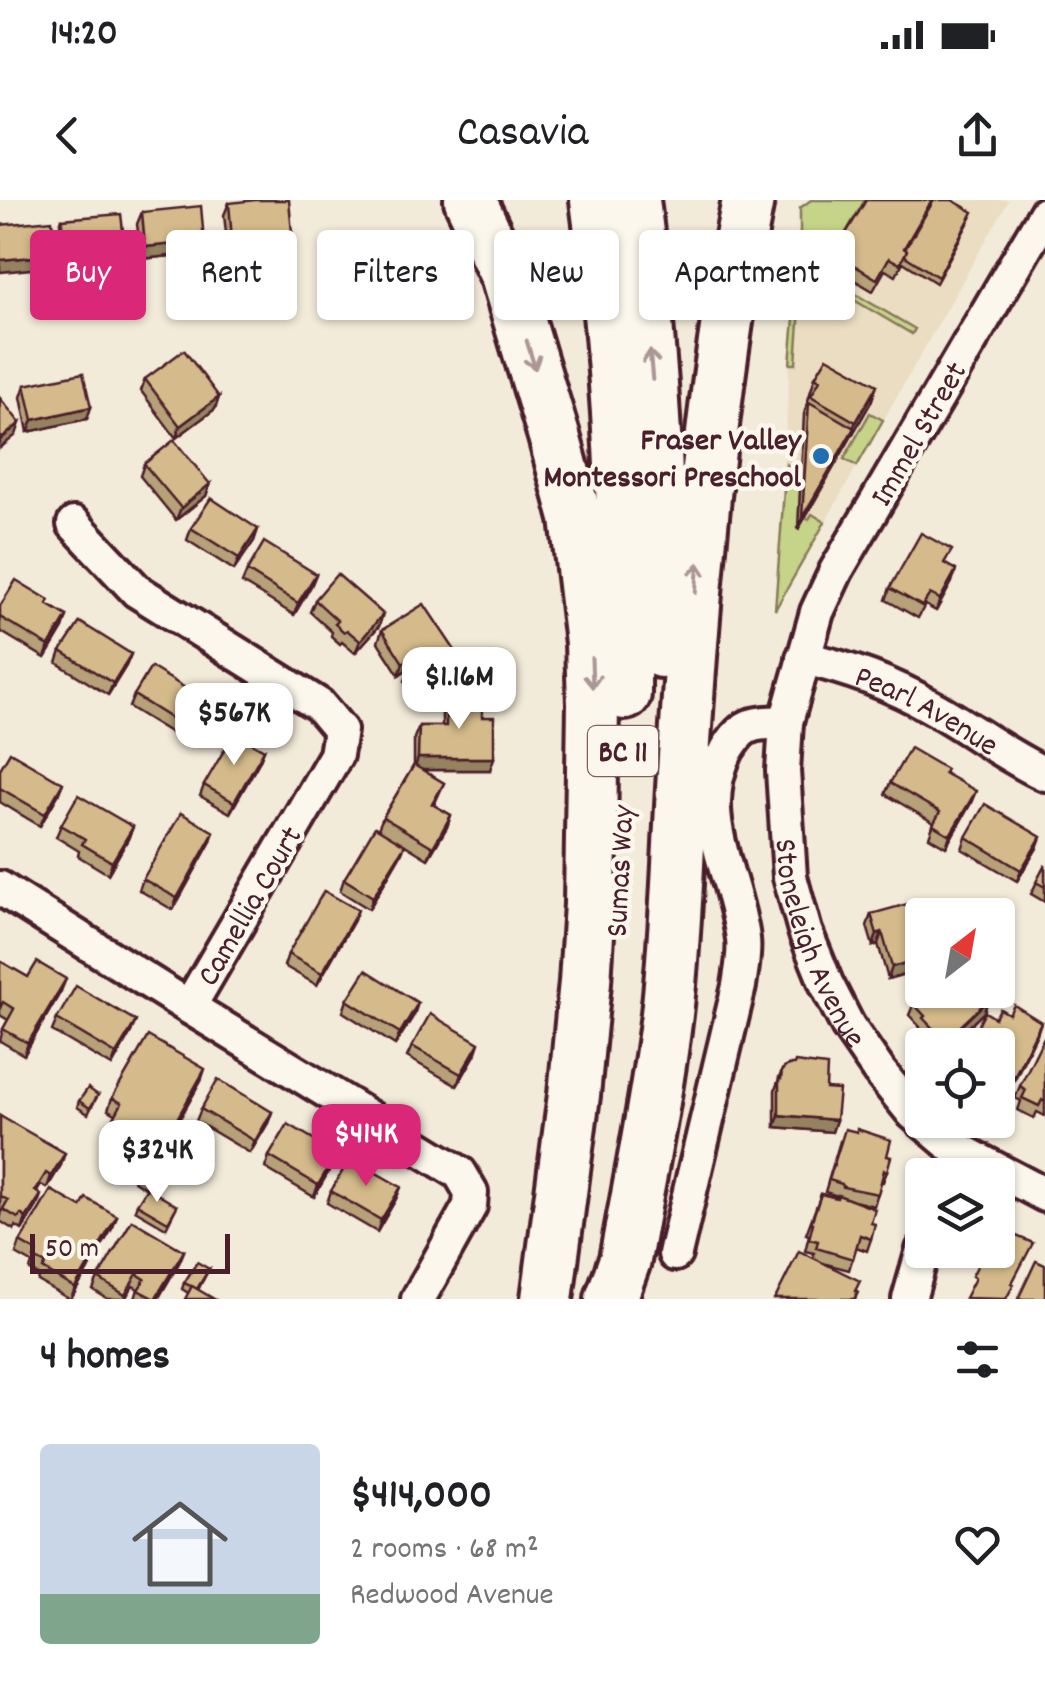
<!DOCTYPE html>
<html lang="en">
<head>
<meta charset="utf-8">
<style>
  :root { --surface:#fff; --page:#f2f2f2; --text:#202124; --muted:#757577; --accent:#db2777 }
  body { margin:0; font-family:Dekko,sans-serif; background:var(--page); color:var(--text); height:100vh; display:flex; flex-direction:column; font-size:38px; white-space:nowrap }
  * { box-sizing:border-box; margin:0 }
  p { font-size:32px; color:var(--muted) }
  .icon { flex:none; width:55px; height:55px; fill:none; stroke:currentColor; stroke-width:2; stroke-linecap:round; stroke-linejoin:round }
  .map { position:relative; height:1099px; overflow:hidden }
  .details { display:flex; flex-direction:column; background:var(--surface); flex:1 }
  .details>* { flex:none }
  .guide { position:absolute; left:30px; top:30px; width:985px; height:90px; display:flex; gap:20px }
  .needle { width:65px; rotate:31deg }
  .buttons { position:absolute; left:905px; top:698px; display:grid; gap:20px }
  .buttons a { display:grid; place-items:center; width:110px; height:110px; border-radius:10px; background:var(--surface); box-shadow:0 2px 8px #0004; font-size:50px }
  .scale { position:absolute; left:30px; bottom:25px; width:200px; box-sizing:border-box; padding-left:10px; border:5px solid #4a1f2b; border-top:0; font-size:28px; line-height:35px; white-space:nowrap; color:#4a1f2b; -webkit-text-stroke:8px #fbf7ec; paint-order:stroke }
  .price { position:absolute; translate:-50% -85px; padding:0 22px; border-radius:20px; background:#fff; color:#222; font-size:32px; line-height:65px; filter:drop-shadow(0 2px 5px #0008) }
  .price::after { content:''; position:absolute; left:50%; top:60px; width:30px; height:22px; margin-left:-15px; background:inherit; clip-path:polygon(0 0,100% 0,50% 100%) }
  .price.active { background:var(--accent); color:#fff }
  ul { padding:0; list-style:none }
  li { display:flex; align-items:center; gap:30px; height:250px; padding:0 40px }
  li span { display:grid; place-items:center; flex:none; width:280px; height:200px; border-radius:10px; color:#555 }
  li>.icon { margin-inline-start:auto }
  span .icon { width:120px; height:120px; fill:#fffc; stroke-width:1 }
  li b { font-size:42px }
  h2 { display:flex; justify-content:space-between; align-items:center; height:120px; padding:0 40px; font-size:42px }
  .chip { padding:0 35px; border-radius:10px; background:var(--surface); box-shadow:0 2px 8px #0004; font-size:35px; line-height:90px }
  .chip.active { background:var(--accent); color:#fff }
  .status { display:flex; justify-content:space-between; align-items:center; height:70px; padding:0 50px; background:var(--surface); direction:ltr }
  .status svg { height:28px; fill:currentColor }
  header { display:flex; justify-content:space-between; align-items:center; height:130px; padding:0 40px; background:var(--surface); font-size:45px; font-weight:600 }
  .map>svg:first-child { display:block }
  .built { fill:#eaddc2 }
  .green { fill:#c5d489; stroke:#887a5a; stroke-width:2.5 }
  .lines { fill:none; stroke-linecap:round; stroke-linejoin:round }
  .minor-casing { stroke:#4a1f2b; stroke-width:40 }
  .highway-casing { stroke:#4a1f2b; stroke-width:58 }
  .minor { stroke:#fbf7ec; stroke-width:32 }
  .highway { stroke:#fbf7ec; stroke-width:50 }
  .wall { fill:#b7a178; stroke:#4a1f2b; stroke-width:2.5 }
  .shaded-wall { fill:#958361; stroke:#4a1f2b; stroke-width:2.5 }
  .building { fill:#d5bb8b; stroke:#4a1f2b; stroke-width:2.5 }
  .oneway { stroke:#ab9695 }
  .poi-dot { fill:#1f6fb2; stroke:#fbf7ec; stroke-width:4 }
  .labels { text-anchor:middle; stroke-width:9; stroke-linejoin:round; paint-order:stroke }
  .shield { fill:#fbf7ec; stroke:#7f6065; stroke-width:2.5 }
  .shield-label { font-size:30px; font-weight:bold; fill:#4a1f2b }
  .street-label { font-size:32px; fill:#4a1f2b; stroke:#fbf7ec }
  .poi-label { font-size:32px; font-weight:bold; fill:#4a1f2b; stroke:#fbf7ec; text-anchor:end }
</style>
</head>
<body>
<div class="status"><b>14:20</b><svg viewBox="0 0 49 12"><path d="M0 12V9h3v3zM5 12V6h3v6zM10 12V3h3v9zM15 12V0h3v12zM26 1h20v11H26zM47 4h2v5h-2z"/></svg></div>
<header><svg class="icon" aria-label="back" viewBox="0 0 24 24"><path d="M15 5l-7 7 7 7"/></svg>Casavia<svg class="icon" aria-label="share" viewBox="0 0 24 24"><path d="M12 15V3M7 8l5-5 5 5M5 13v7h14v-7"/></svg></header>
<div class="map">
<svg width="1045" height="1099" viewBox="0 0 1045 1099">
  <rect width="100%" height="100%" fill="#f3ebd9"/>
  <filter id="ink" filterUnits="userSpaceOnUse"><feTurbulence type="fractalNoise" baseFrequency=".01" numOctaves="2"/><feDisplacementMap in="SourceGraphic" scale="20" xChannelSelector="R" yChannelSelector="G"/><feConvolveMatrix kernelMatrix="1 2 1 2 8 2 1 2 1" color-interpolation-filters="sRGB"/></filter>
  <g filter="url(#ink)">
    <!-- built -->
    <polygon class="built" points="811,0 1009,0 775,410 791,142 800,50 800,8"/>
    <!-- green -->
    <g class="green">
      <polygon points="811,0 865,0 842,39 830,33 815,59 800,50 800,8"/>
      <polygon points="799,61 915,129 912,134 825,83 802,80 796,164 790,164"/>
      <polygon points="870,213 883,220 857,266 844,259"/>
      <polygon points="786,264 801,273 798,327 805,318 809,319 812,314 825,322 775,410"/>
    </g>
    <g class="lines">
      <!-- minor casing -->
      <g class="minor-casing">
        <g id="minor">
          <path id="s1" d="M1045,14L836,371L817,412L786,522L783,571L790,677L805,731L826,783L848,826L879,871L913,913L952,946L1045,995"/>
          <polyline points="74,324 137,391 319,505 340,530 336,555 189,807"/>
          <path id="s2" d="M803,458C848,468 892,484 932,507C970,528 1006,556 1045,574"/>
          <polyline points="0,688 189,807 460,973 471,992 470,1006 418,1099"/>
          <path d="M675,1054L739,786C741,771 745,754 743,739C735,674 693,614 727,550C732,542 739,531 748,527C758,522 775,523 786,522"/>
          <polyline points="909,1099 923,1050"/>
        </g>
      </g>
      <!-- highway casing -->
      <g class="highway-casing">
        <g id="highway">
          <polyline points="470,0 506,76 554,236 576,318 591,443 593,504 590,704 585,782 574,895 547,1099"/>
          <path d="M596,0C618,164 626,329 625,494"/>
          <path d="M634,0C653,150 661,301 661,452"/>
          <path d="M611,1099L625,1060C640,978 657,896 667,814C677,728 678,642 684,557C696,370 712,184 748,0"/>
        </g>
      </g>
      <!-- minor -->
      <use href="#minor" class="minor"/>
      <!-- highway -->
      <use href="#highway" class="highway"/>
    </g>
    <!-- wall -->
    <g class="wall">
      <polygon points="229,3 288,44 228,51 224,15"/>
      <polygon points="142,12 200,53 141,59 137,24"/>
      <polygon points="971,18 936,83 903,62 896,76 885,70 873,91 829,65 834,53"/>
      <polygon points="62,19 125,48 120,60 61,66 58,31"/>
      <polygon points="815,177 877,185 871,202 798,330 804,214"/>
      <polygon points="145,179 219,197 215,209 176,238 141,191"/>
      <polygon points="25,185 91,207 87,219 28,232 21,197"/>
      <polygon points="144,264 210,284 206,296 176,320 140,276"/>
      <polygon points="191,328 258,329 254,341 234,370 187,340"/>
      <polygon points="946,364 952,382 936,411 925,405 918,418 886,400 890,388"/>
      <polygon points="247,371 316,374 311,386 294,415 242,383"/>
      <polygon points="315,400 379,426 355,453 342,442 340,444 331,436 332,432 310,412"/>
      <polygon points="0,406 67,416 63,428 45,458 0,431"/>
      <polygon points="382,430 459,476 419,502 405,481 408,473 406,470 399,475 378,442"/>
      <polygon points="61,451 131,454 126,466 108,495 57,463"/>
      <polygon points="134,495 198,511 181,539 129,507"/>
      <polygon points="446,497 482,517 490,570 422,570 444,583 434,605 451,615 447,627 428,659 405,645 400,656 369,709 340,691 344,679 378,629 383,617 414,565 414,538 419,526 442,526 442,509"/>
      <polygon points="264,550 259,562 230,613 200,596 204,585"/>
      <polygon points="0,569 58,595 40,626 0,602"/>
      <polygon points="945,573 971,603 946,647 929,637 934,623 885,594 890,583"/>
      <polygon points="61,625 133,627 128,639 108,674 78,656 79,651 56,637"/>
      <polygon points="966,637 1037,648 1017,681 962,649"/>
      <polygon points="210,643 173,710 139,690 143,679"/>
      <polygon points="1045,665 1045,702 1031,694"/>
      <polygon points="871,714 922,715 922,769 888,779 878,744 873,746 867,726"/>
      <polygon points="353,722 317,785 284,766 288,754"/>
      <polygon points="0,761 28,777 61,791 24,855 0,841 3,829 8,820 0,815"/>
      <polygon points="920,789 988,800 984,812 950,845 933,845 919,830 920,827 909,815"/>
      <polygon points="347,800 414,815 395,845 343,812"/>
      <polygon points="1009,814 1041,822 1003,903 998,900 998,845 995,818"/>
      <polygon points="57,819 131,832 112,866 52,831"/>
      <polygon points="1045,838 1045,916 1037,912 1034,918 1018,910 1021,901 1015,898 1020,886"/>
      <polygon points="412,846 475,855 457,886 407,857"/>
      <polygon points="782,870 826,889 836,920 832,932 775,927 775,890"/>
      <polygon points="201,881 156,961 107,933 116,914 108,910 112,898"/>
      <polygon points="98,895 88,914 77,907 79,901"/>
      <polygon points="201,909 272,912 268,923 250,953 196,921"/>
      <polygon points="0,916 61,965 47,988 41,985 37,992 37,1006 22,1030 16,1026 14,1030 0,1021 2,1011 0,1010"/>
      <polygon points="840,941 887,956 887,971 883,982 881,982 874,1006 858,1002 871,1023 871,1039 867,1051 856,1047 849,1070 826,1064 858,1092 855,1099 775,1099 813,1057 814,1053 805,1051 809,1035 806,1034 821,994 837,998 838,996 825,992"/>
      <polygon points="337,953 333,964 314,997 265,968 269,956"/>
      <polygon points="155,970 145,988 134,981 136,975"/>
      <polygon points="401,987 396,999 377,1032 327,1003 331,991"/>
      <polygon points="137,1004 177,1006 166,1028 135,1010"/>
      <polygon points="81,1007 117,1016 113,1027 71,1099 69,1099 38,1081 40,1076 30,1070 32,1063 16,1054 20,1042"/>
      <polygon points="184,1051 179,1063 158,1099 135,1099 138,1089 133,1086 125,1099 108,1099 93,1090 98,1078"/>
      <polygon points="209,1069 198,1090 188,1093 182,1089 184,1083"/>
    </g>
    <!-- shaded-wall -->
    <g class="shaded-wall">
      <polygon points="292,33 288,44 228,51 232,39"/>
      <polygon points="204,41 200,53 141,59 145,47"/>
      <polygon points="125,48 120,60 61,66 65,54"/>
      <polygon points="55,55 51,67 0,72 0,60"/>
      <polygon points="877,185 871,202 798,330 802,318"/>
      <polygon points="219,197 215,209 176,238 180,226"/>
      <polygon points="91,207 87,219 28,232 33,220"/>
      <polygon points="20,223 16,235 0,248 0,240"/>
      <polygon points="210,284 206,296 176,320 181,308"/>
      <polygon points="258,329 254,341 234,370 239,358"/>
      <polygon points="956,370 952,382 936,411 940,399"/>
      <polygon points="316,374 311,386 294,415 298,403"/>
      <polygon points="383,414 379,426 355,453 360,441"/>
      <polygon points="67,416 63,428 45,458 49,446"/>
      <polygon points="131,454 126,466 108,495 113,483"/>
      <polygon points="410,458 406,470 399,475 403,463"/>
      <polygon points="464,464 459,476 419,502 424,490"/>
      <polygon points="203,499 198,511 181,539 185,527"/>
      <polygon points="264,550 259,562 230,613 234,602"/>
      <polygon points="418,558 494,558 490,570 414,570"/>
      <polygon points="63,583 58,595 40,626 45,614"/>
      <polygon points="976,591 971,603 946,647 950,635"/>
      <polygon points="451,615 447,627 428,659 433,647"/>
      <polygon points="133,627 128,639 108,674 112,662"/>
      <polygon points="214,632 210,643 173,710 177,698"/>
      <polygon points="1041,637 1037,648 1017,681 1021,670"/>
      <polygon points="405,645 400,656 369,709 373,697"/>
      <polygon points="358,710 353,722 317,785 322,773"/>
      <polygon points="882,732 878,744 873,746 877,734"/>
      <polygon points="922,758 922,769 888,779 892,767"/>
      <polygon points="66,779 61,791 24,855 28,843"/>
      <polygon points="988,800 984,812 950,845 944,845 945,841"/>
      <polygon points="418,803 414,815 395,845 400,833"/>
      <polygon points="136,821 131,832 112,866 116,854"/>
      <polygon points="1041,822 1037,834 1003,903 1007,891"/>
      <polygon points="479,843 475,855 457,886 461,874"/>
      <polygon points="205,869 201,881 156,961 160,949"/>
      <polygon points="272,912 268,923 250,953 255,941"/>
      <polygon points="779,915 836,920 832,932 775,927"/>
      <polygon points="65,953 61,965 47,988 51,976"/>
      <polygon points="337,953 333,964 314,997 318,985"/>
      <polygon points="401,987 396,999 377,1032 381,1020"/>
      <polygon points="41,995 37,1006 22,1030 26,1018"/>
      <polygon points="117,1016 113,1027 71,1099 75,1088"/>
      <polygon points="184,1051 179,1063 158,1099 155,1099"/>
    </g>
    <!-- building -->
    <g class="building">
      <polygon points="255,0 289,0 292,33 232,39 229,3"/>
      <polygon points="866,0 932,0 904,48 907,50 900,64 889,58 877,79 834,53"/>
      <polygon points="934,0 952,0 973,12 938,77 905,56 907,50 905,49"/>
      <polygon points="201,6 204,41 145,47 142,12"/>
      <polygon points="121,14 125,48 65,54 62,19"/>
      <polygon points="52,20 55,55 0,60 0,25"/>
      <polygon points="184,150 219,197 180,226 145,179"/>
      <polygon points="827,157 877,185 856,222 811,196 820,180 815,177"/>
      <polygon points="83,173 91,207 33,220 25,185"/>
      <polygon points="0,198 20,223 0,240"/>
      <polygon points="809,202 854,228 802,318"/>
      <polygon points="174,240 210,284 181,308 144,264"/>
      <polygon points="211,298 258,329 239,358 191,328"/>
      <polygon points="921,333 952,350 944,363 956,370 940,399 930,394 922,406 890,388"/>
      <polygon points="264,342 316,374 298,403 247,371"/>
      <polygon points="337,374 383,414 360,441 347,430 344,432 335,424 338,421 315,400"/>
      <polygon points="16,380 49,400 47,404 67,416 49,446 0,417 0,406"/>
      <polygon points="424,404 464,464 424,490 409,469 414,465 410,458 403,463 382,430"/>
      <polygon points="80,422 131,454 113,483 61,451"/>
      <polygon points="151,467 203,499 185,527 134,495"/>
      <polygon points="446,497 482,497 482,517 494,517 494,558 418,558 419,526 446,526"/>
      <polygon points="234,533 264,550 234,602 204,585"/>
      <polygon points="910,548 946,569 944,573 976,591 950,635 933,625 940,612 890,583"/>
      <polygon points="10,552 63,583 45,614 0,588 0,569"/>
      <polygon points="414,565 444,583 432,604 451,615 433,647 383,617"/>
      <polygon points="78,595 133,627 112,662 82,644 85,639 61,625"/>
      <polygon points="985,604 1041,637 1021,670 966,637"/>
      <polygon points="181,613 214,632 177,698 143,679"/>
      <polygon points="375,627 405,645 373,697 344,679"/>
      <polygon points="1045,665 1045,687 1036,682"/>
      <polygon points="324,691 358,710 322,773 288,754"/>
      <polygon points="911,703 914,715 924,712 925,715 922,715 922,758 892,767 882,732 877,734 871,714"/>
      <polygon points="0,761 28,777 37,762 66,779 28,843 3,829 14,809 3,802 0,808"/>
      <polygon points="366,770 418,803 400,833 347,800"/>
      <polygon points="76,786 136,821 116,854 57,819"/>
      <polygon points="922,787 922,790 979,790 988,800 945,841 923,818 925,816 913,803 924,792 920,789"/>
      <polygon points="1014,805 1041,822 1007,891 998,886 998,845 968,845 985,812 995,818 1000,809 1009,814"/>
      <polygon points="430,814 479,843 461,874 412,846"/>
      <polygon points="148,836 205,869 160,949 112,922 122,903 112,898"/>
      <polygon points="1044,837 1045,902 1042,900 1039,906 1022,898 1026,890 1020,886"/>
      <polygon points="795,862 827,866 826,889 839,890 836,920 779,915 779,878 781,879 782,870 788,865 794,865"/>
      <polygon points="218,879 272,912 255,941 201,909"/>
      <polygon points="88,888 98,895 90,908 79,901"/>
      <polygon points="0,916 65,953 51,976 46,973 35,991 41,995 26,1018 21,1014 18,1018 3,1009 8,1000 0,996"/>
      <polygon points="288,924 337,953 318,985 269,956"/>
      <polygon points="845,929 857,932 857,929 891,940 887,956 891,957 887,971 884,970 878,994 843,987 842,984 829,980"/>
      <polygon points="146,958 157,964 147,982 136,975"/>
      <polygon points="350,958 401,987 381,1020 331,991"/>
      <polygon points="147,988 177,1006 168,1022 137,1004"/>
      <polygon points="51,990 81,1007 86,998 117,1016 75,1088 43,1069 46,1064 34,1058 37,1052 20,1042"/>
      <polygon points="821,994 837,998 838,995 875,1009 871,1023 875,1024 871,1039 860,1035 853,1059 816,1048 818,1041 809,1039 813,1023 811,1023"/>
      <polygon points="132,1020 184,1051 155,1099 138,1090 145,1079 137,1074 125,1095 98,1078"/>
      <polygon points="1002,1030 1033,1043 1012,1083 1014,1084 1006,1099 965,1098 975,1078 972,1076 985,1051 990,1053 991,1050 998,1050 998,1038"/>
      <polygon points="799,1051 860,1081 855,1091 858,1092 854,1099 775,1099"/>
      <polygon points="1036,1061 1045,1065 1045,1099 1018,1099"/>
      <polygon points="197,1062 209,1069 197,1089 184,1083"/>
      <polygon points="192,1086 214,1099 185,1099"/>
    </g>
    <!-- one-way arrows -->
    <defs><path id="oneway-shaft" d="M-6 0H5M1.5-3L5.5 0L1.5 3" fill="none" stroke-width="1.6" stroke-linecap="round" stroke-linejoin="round" transform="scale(2.5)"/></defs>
    <g class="oneway">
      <use href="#oneway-shaft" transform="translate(531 155) rotate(73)"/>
      <use href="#oneway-shaft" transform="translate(651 165) rotate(-95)"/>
      <use href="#oneway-shaft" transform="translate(697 378) rotate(-85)"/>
      <use href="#oneway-shaft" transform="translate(592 473) rotate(88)"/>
    </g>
  </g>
  <!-- markers -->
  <circle class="poi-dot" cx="821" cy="256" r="10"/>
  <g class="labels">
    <!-- shield labels -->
    <rect class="shield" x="588" y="526" width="70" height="50" rx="8"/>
    <g class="shield-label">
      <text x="623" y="561">BC 11</text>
    </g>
    <!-- street labels -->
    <g class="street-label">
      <text transform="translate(917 233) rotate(-60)" y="11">Immel Street</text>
      <text dy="11" stroke="none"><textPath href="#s2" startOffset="135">Pearl Avenue</textPath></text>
      <text transform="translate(618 671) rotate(-87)" y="11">Sumas Way</text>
      <text transform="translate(248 705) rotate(-60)" y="11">Camellia Court</text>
      <text dy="11" stroke="none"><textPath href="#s1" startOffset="800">Stoneleigh Avenue</textPath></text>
    </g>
    <!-- poi labels -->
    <g class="poi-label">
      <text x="801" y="249">Fraser Valley<tspan x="801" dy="37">Montessori Preschool</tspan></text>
    </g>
  </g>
</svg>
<div class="buttons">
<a><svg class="needle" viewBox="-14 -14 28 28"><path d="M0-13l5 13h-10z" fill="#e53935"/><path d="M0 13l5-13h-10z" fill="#757577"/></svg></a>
<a><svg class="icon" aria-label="locate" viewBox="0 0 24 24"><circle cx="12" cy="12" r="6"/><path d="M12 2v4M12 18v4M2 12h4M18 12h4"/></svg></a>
<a><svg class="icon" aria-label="layers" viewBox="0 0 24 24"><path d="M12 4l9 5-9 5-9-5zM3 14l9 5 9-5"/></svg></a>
</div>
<div class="scale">50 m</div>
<b class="price" style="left:459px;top:532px">$1.16M</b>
<b class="price" style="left:234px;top:568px">$567K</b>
<b class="price active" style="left:366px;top:989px">$414K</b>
<b class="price" style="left:157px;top:1005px">$324K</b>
<div class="guide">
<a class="chip active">Buy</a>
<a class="chip">Rent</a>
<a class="chip">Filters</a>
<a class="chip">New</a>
<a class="chip">Apartment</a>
</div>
</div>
<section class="details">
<h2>4 homes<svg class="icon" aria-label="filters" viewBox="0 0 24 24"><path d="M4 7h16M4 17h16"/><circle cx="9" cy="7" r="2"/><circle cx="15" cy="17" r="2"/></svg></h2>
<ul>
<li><span style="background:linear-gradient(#c9d6e8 75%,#7fa58c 0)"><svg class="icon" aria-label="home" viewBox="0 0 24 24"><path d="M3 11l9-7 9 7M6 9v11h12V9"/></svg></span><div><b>$414,000</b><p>2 rooms · 68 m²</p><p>Redwood Avenue</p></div><svg class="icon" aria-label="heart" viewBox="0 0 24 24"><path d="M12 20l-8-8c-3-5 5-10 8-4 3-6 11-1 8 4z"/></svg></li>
</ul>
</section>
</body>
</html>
